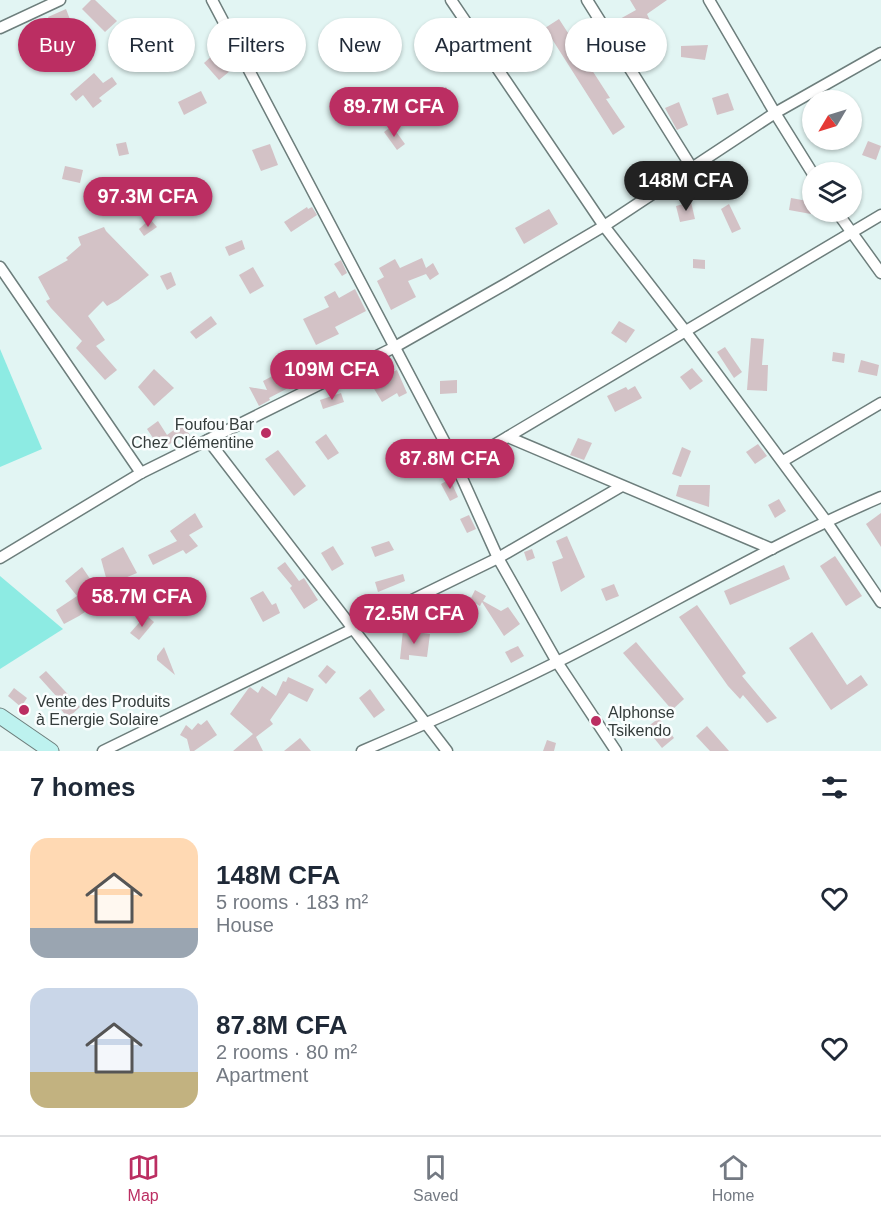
<!DOCTYPE html>
<html lang="en">
<head>
<meta charset="utf-8">
<style>
  :root { --surface:#fff; --page:#f6f6f7; --text:#1f2937; --muted:#747a83; --line:#e0e1e3; --accent:#bb2e62 }
  body { margin:0; font-family:Arial,sans-serif; background:var(--page); color:var(--text); height:100vh; display:flex; flex-direction:column; font-size:22px; white-space:nowrap }
  * { box-sizing:border-box; margin:0 }
  p { font-size:20px; color:var(--muted) }
  .icon { flex:none; width:33px; height:33px; fill:none; stroke:currentColor; stroke-width:2; stroke-linecap:round; stroke-linejoin:round }
  .map { position:relative; height:751px; overflow:hidden }
  .details { display:flex; flex-direction:column; background:var(--surface); flex:1 }
  .details>* { flex:none }
  .top-card { position:absolute; left:18px; top:18px; width:846px; height:54px; display:flex; gap:12px }
  .needle { width:39px; rotate:232deg }
  .tools { position:absolute; left:802px; top:90px; display:grid; gap:12px }
  .tools a { display:grid; place-items:center; width:60px; height:60px; border-radius:50%; background:var(--surface); box-shadow:0 2px 4px #0004; font-size:30px }
  .price { position:absolute; translate:-50% -51px; padding:0 14px; border-radius:21px; background:var(--accent); color:#fff; font-size:20px; line-height:39px; filter:drop-shadow(0 2px 3px #0008) }
  .price::after { content:''; position:absolute; left:50%; top:36px; width:18px; height:14px; margin-left:-9px; background:inherit; clip-path:polygon(0 0,100% 0,50% 100%) }
  .price.active { background:#222; color:#fff }
  ul { padding:0; list-style:none }
  li { display:flex; align-items:center; gap:18px; height:150px; padding:0 30px }
  li span { display:grid; place-items:center; flex:none; width:168px; height:120px; border-radius:18px; color:#555 }
  li>.icon { margin-inline-start:auto }
  span .icon { width:72px; height:72px; fill:#fffc; stroke-width:1 }
  li b { font-size:26px }
  h2 { display:flex; justify-content:space-between; align-items:center; height:72px; padding:0 30px; font-size:26px }
  .chip { padding:0 21px; border-radius:27px; background:var(--surface); box-shadow:0 2px 4px #0004; font-size:21px; line-height:54px }
  .chip.active { background:var(--accent); color:#fff }
  .menu { display:flex; justify-content:space-around; align-items:center; height:84px; border-top:2px solid var(--line); background:var(--surface); font-size:16px; color:var(--muted) }
  .menu a { display:grid; justify-items:center; gap:3px }
  .menu .active { color:var(--accent) }
  .map>svg:first-child { display:block }
  .green { fill:#8debe3 }
  .building { fill:#d3c2c6 }
  .lines { fill:none; stroke-linecap:round; stroke-linejoin:round }
  .street-casing { stroke:#6d7e7c; stroke-width:13 }
  .secondary-casing { stroke:#6d7e7c; stroke-width:17 }
  .street { stroke:#fff; stroke-width:10 }
  .secondary { stroke:#bdf2ef; stroke-width:15 }
  .poi-dot { fill:#bb2e62; stroke:#fafefe; stroke-width:2 }
  .labels { text-anchor:middle; stroke-width:5; stroke-linejoin:round; paint-order:stroke }
  .poi-label { font-size:16px; fill:#353d3c; stroke:#fafefe; text-anchor:start }
</style>
</head>
<body>
<div class="map">
<svg width="881" height="751" viewBox="0 0 881 751">
  <rect width="100%" height="100%" fill="#e2f5f3"/>
  <!-- green -->
  <g class="green">
    <polygon points="0,349 42,449 0,467"/>
    <polygon points="0,576 63,629 0,669"/>
  </g>
  <!-- building -->
  <g class="building">
    <polygon points="91,0 95,0 117,21 105,32 82,9"/>
    <polygon points="630,0 667,0 647,14 654,30 632,40 629,35 621,40 613,26 620,21 618,20 636,10"/>
    <polygon points="66,9 79,43 80,42 84,50 68,57 65,51 62,52 48,17"/>
    <polygon points="559,19 610,98 606,99 625,127 613,135 545,28"/>
    <polygon points="708,45 705,60 681,57 681,46"/>
    <polygon points="215,53 230,71 219,80 204,63"/>
    <polygon points="94,73 103,83 112,77 117,84 99,98 102,101 93,108 83,95 76,101 70,94"/>
    <polygon points="446,87 452,98 434,108 428,97"/>
    <polygon points="201,91 207,103 184,115 178,102"/>
    <polygon points="728,93 734,110 717,115 712,98"/>
    <polygon points="679,102 688,125 677,130 665,108"/>
    <polygon points="392,126 405,144 397,150 384,132"/>
    <polygon points="868,141 881,146 876,160 862,155"/>
    <polygon points="126,142 129,154 119,156 116,144"/>
    <polygon points="270,144 278,165 261,171 252,150"/>
    <polygon points="65,166 83,170 80,183 62,179"/>
    <polygon points="791,198 813,202 811,214 789,210"/>
    <polygon points="691,202 695,219 680,222 676,206"/>
    <polygon points="729,204 741,229 732,233 721,209"/>
    <polygon points="307,207 308,209 312,207 317,215 291,232 284,222"/>
    <polygon points="549,209 558,224 524,244 515,228"/>
    <polygon points="150,219 157,227 144,236 139,229"/>
    <polygon points="104,227 106,231 149,275 118,300 107,306 103,301 88,316 105,340 96,346 117,370 105,380 76,348 82,341 51,308 46,301 50,299 38,277 68,260 66,258 81,245 78,237"/>
    <polygon points="242,240 245,249 229,256 225,247"/>
    <polygon points="422,258 426,268 433,263 439,274 430,280 426,274 408,281 416,297 391,310 377,281 384,277 379,268 395,259 400,268"/>
    <polygon points="693,259 705,260 705,269 693,268"/>
    <polygon points="341,260 347,273 342,276 334,264"/>
    <polygon points="253,267 264,286 250,294 239,275"/>
    <polygon points="171,272 176,285 167,290 160,276"/>
    <polygon points="355,289 366,311 335,327 339,334 316,345 303,319 329,307 324,297 335,291 339,298"/>
    <polygon points="211,316 217,324 196,339 190,332"/>
    <polygon points="619,321 635,330 626,343 611,333"/>
    <polygon points="751,338 764,339 762,365 768,365 767,391 747,390"/>
    <polygon points="725,347 742,372 734,378 717,352"/>
    <polygon points="833,352 845,354 844,363 832,361"/>
    <polygon points="861,360 879,365 877,376 858,372"/>
    <polygon points="692,368 703,381 690,390 680,377"/>
    <polygon points="154,369 174,388 154,406 138,387"/>
    <polygon points="397,370 407,393 399,397 397,393 382,402 370,382"/>
    <polygon points="282,371 290,387 269,398 270,400 259,406 249,387 267,390 263,381"/>
    <polygon points="457,380 457,393 440,394 440,381"/>
    <polygon points="635,386 642,398 615,412 607,396 626,387 628,390"/>
    <polygon points="341,393 344,402 323,409 320,400"/>
    <polygon points="158,421 167,435 182,424 193,439 184,443 180,437 161,450 147,429"/>
    <polygon points="326,434 339,453 328,460 315,442"/>
    <polygon points="578,438 592,443 584,460 570,455"/>
    <polygon points="758,444 767,456 755,464 746,452"/>
    <polygon points="682,447 691,451 681,477 672,474"/>
    <polygon points="278,450 306,486 294,496 265,459"/>
    <polygon points="450,479 458,497 450,501 441,484"/>
    <polygon points="679,485 710,485 709,507 676,496"/>
    <polygon points="779,499 786,511 775,518 768,505"/>
    <polygon points="195,513 203,527 189,535 198,546 186,554 183,550 153,565 148,555 177,541 170,531"/>
    <polygon points="881,513 881,547 866,524"/>
    <polygon points="469,515 476,529 467,533 460,519"/>
    <polygon points="567,536 585,577 561,592 552,562 563,558 556,541"/>
    <polygon points="389,541 394,550 375,557 371,547"/>
    <polygon points="333,546 344,564 332,571 321,553"/>
    <polygon points="123,547 137,573 108,585 101,559"/>
    <polygon points="532,549 535,558 527,561 524,552"/>
    <polygon points="835,556 862,596 846,606 820,566"/>
    <polygon points="285,562 299,581 304,578 318,600 304,609 290,588 292,586 277,568"/>
    <polygon points="784,565 790,579 730,605 724,591"/>
    <polygon points="82,567 97,589 95,590 101,601 79,616 64,624 56,610 77,596 65,581"/>
    <polygon points="403,574 405,581 378,592 375,582"/>
    <polygon points="614,584 619,596 606,601 601,589"/>
    <polygon points="475,590 486,596 483,601 501,611 508,607 520,624 504,636 482,602 480,606 470,600"/>
    <polygon points="263,591 272,605 276,603 280,613 263,622 250,598"/>
    <polygon points="424,604 440,605 438,627 423,626"/>
    <polygon points="697,605 746,673 742,676 777,718 767,723 743,695 740,699 728,686 679,617"/>
    <polygon points="146,615 154,622 139,640 130,633"/>
    <polygon points="403,630 430,634 427,657 409,655 409,660 400,659"/>
    <polygon points="812,632 847,685 861,675 868,685 831,710 789,648"/>
    <polygon points="636,642 684,699 672,710 623,653"/>
    <polygon points="518,646 524,656 511,663 505,652"/>
    <polygon points="164,647 168,657 175,675 157,660 157,656"/>
    <polygon points="327,665 336,672 326,684 318,676"/>
    <polygon points="46,671 80,707 68,718 53,700 57,697 39,677"/>
    <polygon points="288,677 314,689 307,702 289,693 270,720 273,724 256,737 263,751 233,751 253,734 230,714 248,689 250,687 258,693 262,686 276,696 283,681 286,682"/>
    <polygon points="14,688 27,698 21,707 8,696"/>
    <polygon points="370,689 385,710 374,718 359,698"/>
    <polygon points="659,718 674,738 662,748 646,728"/>
    <polygon points="207,720 217,735 194,751 190,751 187,739 180,735 186,725 192,730 198,723 201,725"/>
    <polygon points="707,726 729,751 710,751 696,736"/>
    <polygon points="300,738 311,751 284,751"/>
    <polygon points="547,740 556,743 554,751 543,751"/>
  </g>
  <g class="lines">
    <!-- street casing -->
    <g class="street-casing">
      <g id="street">
        <polyline points="212,0 452,456 498,558 557,662 616,751"/>
        <polyline points="451,0 604,226 686,332 826,521 881,602"/>
        <polyline points="587,0 692,168"/>
        <polyline points="709,0 775,113 813,174"/>
        <polyline points="0,28 60,0"/>
        <polyline points="837,212 881,273"/>
        <polyline points="0,267 141,473"/>
        <polyline points="508,437 772,549"/>
        <polyline points="208,440 447,751"/>
        <polyline points="783,461 881,403"/>
        <polyline points="457,467 881,215"/>
        <polyline points="0,558 141,473 393,348 509,282 604,226 775,113 881,53"/>
        <polyline points="103,751 498,558 622,486"/>
        <path d="M362,751C428,723 493,694 557,662C665,608 769,545 881,497"/>
      </g>
    </g>
    <!-- secondary casing -->
    <g class="secondary-casing">
      <polyline id="secondary" points="0,716 51,751"/>
    </g>
    <!-- street -->
    <use href="#street" class="street"/>
    <!-- secondary -->
    <use href="#secondary" class="secondary"/>
  </g>
  <!-- markers -->
  <g class="poi-dot">
    <circle cx="266" cy="433" r="6"/>
    <circle cx="24" cy="710" r="6"/>
    <circle cx="596" cy="721" r="6"/>
  </g>
  <g class="labels">
    <!-- poi labels -->
    <g class="poi-label">
      <text x="254" y="430" text-anchor="end">Foufou Bar<tspan x="254" dy="18">Chez Clémentine</tspan></text>
      <text x="36" y="707">Vente des Produits<tspan x="36" dy="18">à Energie Solaire</tspan></text>
      <text x="608" y="718">Alphonse<tspan x="608" dy="18">Tsikendo</tspan></text>
    </g>
  </g>
</svg>
<div class="tools">
<a><svg class="needle" viewBox="-14 -14 28 28"><path d="M0-13l5 13h-10z" fill="#e53935"/><path d="M0 13l5-13h-10z" fill="#747a83"/></svg></a>
<a><svg class="icon" aria-label="layers" viewBox="0 0 24 24"><path d="M12 4l9 5-9 5-9-5zM3 14l9 5 9-5"/></svg></a>
</div>
<b class="price" style="left:394px;top:138px">89.7M CFA</b>
<b class="price active" style="left:686px;top:212px">148M CFA</b>
<b class="price" style="left:148px;top:228px">97.3M CFA</b>
<b class="price" style="left:332px;top:401px">109M CFA</b>
<b class="price" style="left:450px;top:490px">87.8M CFA</b>
<b class="price" style="left:142px;top:628px">58.7M CFA</b>
<b class="price" style="left:414px;top:645px">72.5M CFA</b>
<div class="top-card">
<a class="chip active">Buy</a>
<a class="chip">Rent</a>
<a class="chip">Filters</a>
<a class="chip">New</a>
<a class="chip">Apartment</a>
<a class="chip">House</a>
</div>
</div>
<section class="details">
<h2>7 homes<svg class="icon" aria-label="filters" viewBox="0 0 24 24"><path d="M4 7h16M4 17h16"/><circle cx="9" cy="7" r="2"/><circle cx="15" cy="17" r="2"/></svg></h2>
<ul>
<li><span style="background:linear-gradient(#ffd9b3 75%,#9aa5b1 0)"><svg class="icon" aria-label="home" viewBox="0 0 24 24"><path d="M3 11l9-7 9 7M6 9v11h12V9"/></svg></span><div><b>148M CFA</b><p>5 rooms · 183 m²</p><p>House</p></div><svg class="icon" aria-label="heart" viewBox="0 0 24 24"><path d="M12 20l-8-8c-3-5 5-10 8-4 3-6 11-1 8 4z"/></svg></li>
<li><span style="background:linear-gradient(#c9d6e8 70%,#c2b280 0)"><svg class="icon" aria-label="home" viewBox="0 0 24 24"><path d="M3 11l9-7 9 7M6 9v11h12V9"/></svg></span><div><b>87.8M CFA</b><p>2 rooms · 80 m²</p><p>Apartment</p></div><svg class="icon" aria-label="heart" viewBox="0 0 24 24"><path d="M12 20l-8-8c-3-5 5-10 8-4 3-6 11-1 8 4z"/></svg></li>
</ul>
</section>
<nav class="menu">
<a class="active"><svg class="icon" aria-label="map" viewBox="0 0 24 24"><path d="M3 6l6-2 6 2 6-2v14l-6 2-6-2-6 2zM9 4v14M15 6v14"/></svg>Map</a>
<a><svg class="icon" aria-label="saved" viewBox="0 0 24 24"><path d="M7 4h10v16l-5-4-5 4z"/></svg>Saved</a>
<a><svg class="icon" aria-label="home" viewBox="0 0 24 24"><path d="M3 11l9-7 9 7M6 9v11h12V9"/></svg>Home</a>
</nav>
</body>
</html>
